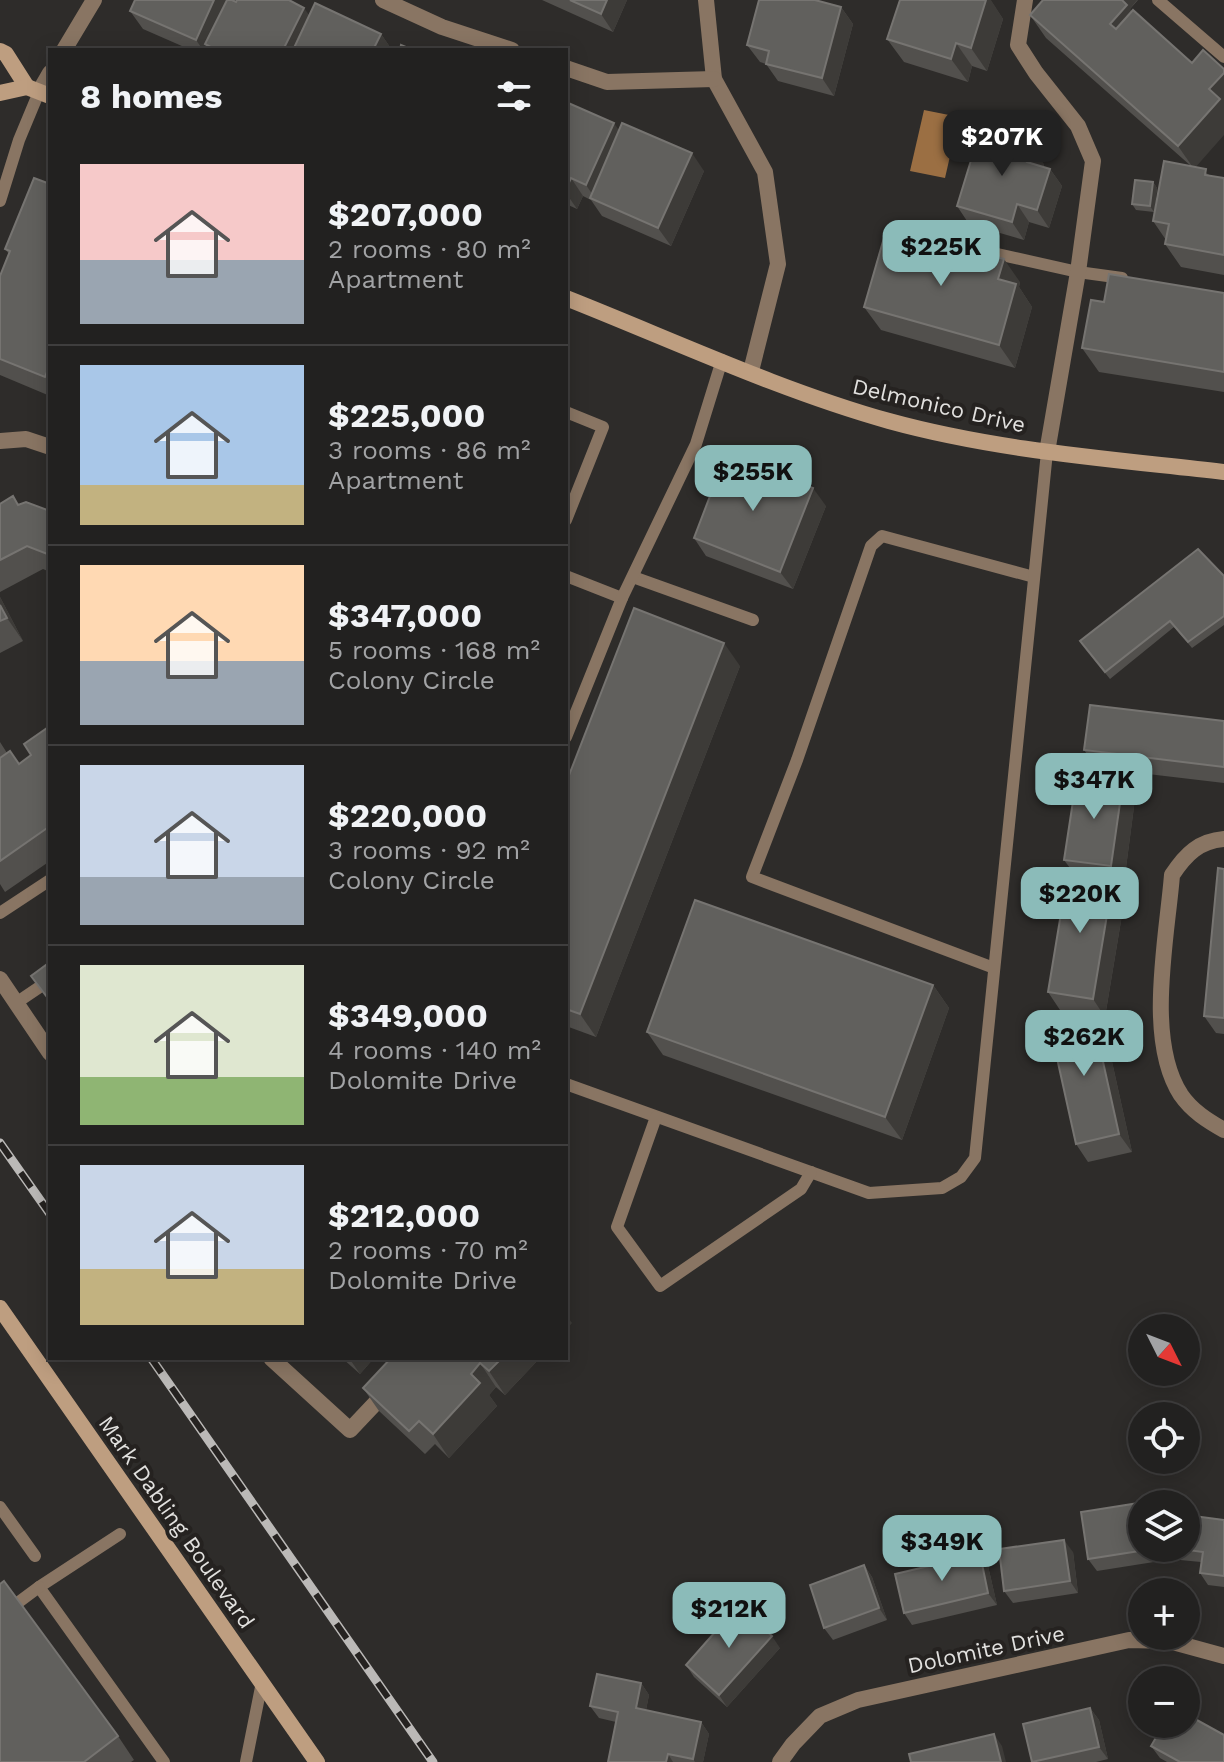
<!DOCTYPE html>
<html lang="en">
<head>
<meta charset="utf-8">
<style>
  :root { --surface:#222120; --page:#2e2e2d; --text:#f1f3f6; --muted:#a2a3a5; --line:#3f3e3e; --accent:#8bbbb9 }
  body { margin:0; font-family:"Work Sans",sans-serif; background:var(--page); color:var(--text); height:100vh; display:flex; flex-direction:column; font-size:30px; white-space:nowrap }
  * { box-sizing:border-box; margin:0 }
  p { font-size:26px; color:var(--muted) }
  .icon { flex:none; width:44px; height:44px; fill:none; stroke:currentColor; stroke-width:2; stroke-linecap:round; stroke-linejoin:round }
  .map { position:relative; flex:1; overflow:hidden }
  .side { position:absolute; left:48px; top:48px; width:520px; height:1312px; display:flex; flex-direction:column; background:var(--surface); border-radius:0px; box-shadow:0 4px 20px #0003,0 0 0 2px var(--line) }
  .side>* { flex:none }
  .needle { width:52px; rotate:132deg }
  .fabs { position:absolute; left:1128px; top:1314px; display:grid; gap:16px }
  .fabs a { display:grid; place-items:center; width:72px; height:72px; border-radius:50%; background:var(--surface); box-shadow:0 4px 20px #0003,0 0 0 2px var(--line); font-size:40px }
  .price { position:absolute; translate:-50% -68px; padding:0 18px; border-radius:16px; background:var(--accent); color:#111; font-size:26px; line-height:52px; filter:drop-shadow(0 2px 4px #0008) }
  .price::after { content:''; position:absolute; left:50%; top:48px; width:24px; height:18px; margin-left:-12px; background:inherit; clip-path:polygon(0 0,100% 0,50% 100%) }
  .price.on { background:#222; color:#fff }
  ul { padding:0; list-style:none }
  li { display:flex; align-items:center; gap:24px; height:200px; padding:0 32px }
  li+li { border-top:2px solid var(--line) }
  li span { display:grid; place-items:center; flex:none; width:224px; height:160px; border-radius:0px; color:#555 }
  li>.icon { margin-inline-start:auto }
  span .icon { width:96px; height:96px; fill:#fffc; stroke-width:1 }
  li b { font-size:34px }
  h2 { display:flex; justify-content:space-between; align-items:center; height:96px; padding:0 32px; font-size:34px }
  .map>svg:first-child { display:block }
  .water { fill:#9b6f43 }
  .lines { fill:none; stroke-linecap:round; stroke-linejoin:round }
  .lane { stroke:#897563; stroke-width:12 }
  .street { stroke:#897563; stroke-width:16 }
  .secondary { stroke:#be9e80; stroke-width:16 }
  .rail-casing { stroke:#bbb9b7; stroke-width:9 }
  .rail { stroke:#252220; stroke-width:6; stroke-dasharray:18; stroke-linecap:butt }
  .wall { fill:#52504d }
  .shaded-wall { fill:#3d3b38 }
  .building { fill:#61605d; stroke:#767471; stroke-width:2 }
  .labels { text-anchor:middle; stroke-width:8; stroke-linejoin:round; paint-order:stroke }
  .street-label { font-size:22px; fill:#e2e1df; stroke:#252220 }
</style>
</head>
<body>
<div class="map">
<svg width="1224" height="1762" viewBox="0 0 1224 1762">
  <rect width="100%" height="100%" fill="#2e2c2a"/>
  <!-- water -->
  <polygon class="water" points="924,110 959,117 945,178 910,171"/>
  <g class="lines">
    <!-- lane -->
    <g class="lane">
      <polyline points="1158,0 1224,57"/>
      <polyline points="0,201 19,140 39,92"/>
      <polyline points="912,235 1078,272 1122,278"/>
      <polyline points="566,412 603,427 566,520"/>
      <polyline points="566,576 622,598"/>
      <polyline points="633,577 753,620"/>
      <polyline points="566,737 622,598 696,444 722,360"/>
      <polyline points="0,913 50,880"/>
      <polyline points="994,968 752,877 797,760 871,546 882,536 1034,577"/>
      <polyline points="16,1003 50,980"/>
      <polyline points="566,1084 869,1193 942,1188 961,1177 975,1158 1047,452"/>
      <polyline points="656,1117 617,1227 660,1286 801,1189 811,1172"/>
      <polyline points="0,1507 35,1556"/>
      <polyline points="120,1534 39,1587 164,1762"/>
      <polyline points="0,1616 39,1587"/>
      <polyline points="246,1762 262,1682"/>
    </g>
    <!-- street -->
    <g class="street">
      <polyline points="383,0 442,27 512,50"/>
      <polyline points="706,0 714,79 765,172 778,264 751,371"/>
      <polyline points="1025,0 1018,45 1036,73 1078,126 1093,161 1078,272 1047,452"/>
      <polyline points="64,50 94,0"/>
      <polyline points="566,68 607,82 714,79"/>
      <polyline points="39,92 50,73"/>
      <polyline points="0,441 26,439 50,447"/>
      <path d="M1224,839C1199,841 1186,854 1172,875C1167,938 1145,1040 1181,1095C1192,1111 1208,1121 1224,1130"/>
      <polyline points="0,979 50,1053"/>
      <polyline points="271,1358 350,1430 418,1358"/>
      <polyline points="780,1762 793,1744 820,1716 858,1700 1129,1640 1169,1641 1224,1656"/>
    </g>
    <!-- secondary -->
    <g class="secondary">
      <polyline points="0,51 6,54 27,87"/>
      <polyline points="0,93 27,87 50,96"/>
      <path d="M566,298C670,339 781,391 889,421C998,451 1112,459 1224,472"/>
      <polyline points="0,1308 317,1762"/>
    </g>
    <!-- rail casing -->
    <g class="rail-casing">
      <g id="rail">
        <polyline points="0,1143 50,1214"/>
        <polyline points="151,1358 433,1762"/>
      </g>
    </g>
    <!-- rail -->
    <use href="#rail" class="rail"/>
  </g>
  <!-- wall -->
  <g class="wall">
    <polygon points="135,0 234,0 236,2 309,15 381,34 392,50 191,50 143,29 130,11"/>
    <polygon points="542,0 627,0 613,32"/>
    <polygon points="1138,0 1130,9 1196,167 1211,176 1224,178 1224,275 1181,267 1165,244 1166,240 1153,221 1191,166 1046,38 1030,15"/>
    <polygon points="991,1 1003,19 987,71 972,66 968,82 904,62 887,39"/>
    <polygon points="828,3 841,7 853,24 834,96 778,81 766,64 760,62 747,45"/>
    <polygon points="566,102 619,131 704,171 671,246 602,216 591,200 583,196 577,209 566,204"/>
    <polygon points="1044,164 1044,167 1050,169 1062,186 1049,228 1029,222 1024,240 969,224 957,206"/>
    <polygon points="1153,182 1157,188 1154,212 1136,210 1132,204"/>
    <polygon points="50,184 50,396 0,375 0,276 9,254 5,249"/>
    <polygon points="1020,282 1019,287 1032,307 1015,368 881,330 864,307"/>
    <polygon points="1224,293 1224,392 1099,372 1082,348 1104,302"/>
    <polygon points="0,504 19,505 50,511 50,572 43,569 0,592"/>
    <polygon points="826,506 793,589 706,556 694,538"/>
    <polygon points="1224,576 1224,625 1192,648 1174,627 1110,679 1085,648"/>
    <polygon points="0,597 23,641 0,653"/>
    <polygon points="740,666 596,1037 566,1026 566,783"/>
    <polygon points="1224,721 1224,783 1097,768 1084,750"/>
    <polygon points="50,726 50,861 5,892 0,884 0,742 7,753 19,764 31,755"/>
    <polygon points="1135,799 1124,883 1115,882 1125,897 1105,1017 1095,1016 1105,1030 1132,1152 1088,1162 1076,1144 1085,1014 1060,1010 1048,992 1073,872 1064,860"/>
    <polygon points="1224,869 1224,1034 1216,1033 1204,1016"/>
    <polygon points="933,985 949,1008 902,1140 663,1055 647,1032"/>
    <polygon points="342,1358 374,1358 360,1374"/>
    <polygon points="391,1358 540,1358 505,1395 496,1387 489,1395 497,1406 449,1458 435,1444 425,1454 379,1411 363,1388"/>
    <polygon points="1224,1520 1224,1587 1208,1585 1200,1573 1201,1562 1180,1560 1172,1548"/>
    <polygon points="1152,1548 1154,1562 1097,1571 1088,1559"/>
    <polygon points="1073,1552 1078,1593 1013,1603 1004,1591"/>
    <polygon points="864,1565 872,1577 887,1620 833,1640 824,1628"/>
    <polygon points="988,1566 997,1605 912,1625 904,1613"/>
    <polygon points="780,1648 727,1707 694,1677 686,1665"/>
    <polygon points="641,1683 649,1695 646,1710 701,1722 709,1734 703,1762 608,1762 616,1722 599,1718 590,1706"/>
    <polygon points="1090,1708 1099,1720 1108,1759 1096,1762 1032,1762"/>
    <polygon points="118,1736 134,1760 131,1762 0,1762"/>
    <polygon points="1151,1746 1224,1762 1167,1762 1160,1758"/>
  </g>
  <!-- shaded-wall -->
  <g class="shaded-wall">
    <polygon points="214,0 234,0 213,48 205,44 209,50 203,50 196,40"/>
    <polygon points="607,0 627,0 613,32 601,14"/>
    <polygon points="977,0 991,0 1003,19 987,71 971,48"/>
    <polygon points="1117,0 1137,0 1130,9 1143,28 1126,47 1110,24"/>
    <polygon points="841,7 853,24 834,96 822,78"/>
    <polygon points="304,8 317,26 304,50 283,50"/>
    <polygon points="381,34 392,50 373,50"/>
    <polygon points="956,43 972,66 968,82 951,59"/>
    <polygon points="1224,73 1224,135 1194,169 1178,146 1209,89"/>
    <polygon points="614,123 626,141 597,201 586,185"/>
    <polygon points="1032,146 1044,164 1040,180 1027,162"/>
    <polygon points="692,153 704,171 671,246 658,228"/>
    <polygon points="1050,169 1062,186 1049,228 1037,210"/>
    <polygon points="571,178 583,196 577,209 566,193 566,189"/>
    <polygon points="1153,182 1157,188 1154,212 1150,206"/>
    <polygon points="1017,204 1029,222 1024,240 1012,222"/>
    <polygon points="1004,259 1020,282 1019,287 1032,307 1015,368 999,345 998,279"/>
    <polygon points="50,365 50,384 45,377"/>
    <polygon points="813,488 826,506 793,589 780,572"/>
    <polygon points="0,597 23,641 7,618 0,605"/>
    <polygon points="724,643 740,666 596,1037 580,1014"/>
    <polygon points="1123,782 1135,799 1124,883 1111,866"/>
    <polygon points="1113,879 1125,897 1105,1017 1093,999"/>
    <polygon points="933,985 949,1008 902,1140 885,1117"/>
    <polygon points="1092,1012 1105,1030 1132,1152 1119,1134"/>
    <polygon points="566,1315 572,1323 566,1330"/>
    <polygon points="349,1358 374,1358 360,1374"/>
    <polygon points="502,1358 540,1358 505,1395 489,1371"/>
    <polygon points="480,1363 496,1387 489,1395 497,1406 449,1458 433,1434 471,1374"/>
    <polygon points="1064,1540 1073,1552 1078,1593 1070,1581"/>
    <polygon points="1145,1548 1152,1548 1154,1562 1146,1550"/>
    <polygon points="980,1554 988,1566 997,1605 988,1593"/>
    <polygon points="864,1565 872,1577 887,1620 879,1608"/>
    <polygon points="772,1636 780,1648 727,1707 719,1695"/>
    <polygon points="641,1683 649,1695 644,1720 636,1708"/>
    <polygon points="1090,1708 1099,1720 1108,1759 1099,1747"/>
    <polygon points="701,1722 709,1734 703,1762 695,1762 693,1759"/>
    <polygon points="994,1734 1002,1746 1006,1762 1001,1762"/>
    <polygon points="668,1754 673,1762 666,1762"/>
  </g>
  <!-- building -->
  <g class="building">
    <polygon points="135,0 214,0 196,40 130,11"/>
    <polygon points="227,0 232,0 236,2 237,0 289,0 304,8 283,50 216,50 205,44"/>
    <polygon points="570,0 607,0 601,14"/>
    <polygon points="759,0 815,0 841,7 822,78 766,64 769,51 747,45"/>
    <polygon points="900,0 986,0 971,48 956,43 951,59 887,39"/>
    <polygon points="1043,0 1122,0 1127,5 1110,24 1116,29 1133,10 1192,63 1203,50 1224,69 1224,73 1209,89 1220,99 1178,146 1030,15"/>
    <polygon points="315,3 381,34 373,50 293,50"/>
    <polygon points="401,45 413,50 400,50"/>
    <polygon points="566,102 614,123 586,185 571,178 566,189"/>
    <polygon points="622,123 692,153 658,228 590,198"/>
    <polygon points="980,131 1032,146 1027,162 1050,169 1037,210 1017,204 1012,222 957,206"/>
    <polygon points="1164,161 1206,169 1205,175 1224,178 1224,255 1165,244 1169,224 1153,221"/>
    <polygon points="34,178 50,184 50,365 45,377 0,359 0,276 10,251 5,249"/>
    <polygon points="1135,180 1153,182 1150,206 1132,204"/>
    <polygon points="886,231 949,249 950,244 1004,259 998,279 1016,284 999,345 864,307"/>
    <polygon points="1109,274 1224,293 1224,372 1082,348 1091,300 1104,302"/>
    <polygon points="726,454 813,488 780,572 694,538"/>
    <polygon points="13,496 18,505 26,502 50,511 50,555 27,546 0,560 0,504"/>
    <polygon points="1198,549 1224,576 1224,616 1188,642 1170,621 1105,672 1080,641"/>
    <polygon points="0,605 7,618 0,621"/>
    <polygon points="634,608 724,643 580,1014 566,1009 566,783"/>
    <polygon points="1090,705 1224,721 1224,767 1084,750"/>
    <polygon points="50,726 50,826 0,861 0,758 10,751 19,764 31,755 24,744"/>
    <polygon points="1077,775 1123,782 1111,866 1064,860"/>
    <polygon points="1218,868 1224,869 1224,1018 1204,1016"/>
    <polygon points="1068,871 1113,879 1093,999 1048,992"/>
    <polygon points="695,900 933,985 885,1117 647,1032"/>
    <polygon points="50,962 50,1001 31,976"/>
    <polygon points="1092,1012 1119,1134 1076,1144 1049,1022"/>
    <polygon points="391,1358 502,1358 489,1371 480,1363 471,1374 480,1383 433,1434 419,1421 409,1431 363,1388"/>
    <polygon points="1139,1503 1142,1526 1142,1548 1145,1548 1146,1550 1088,1559 1081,1512"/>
    <polygon points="1186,1515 1224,1520 1224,1576 1200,1573 1203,1552 1174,1548 1186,1548"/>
    <polygon points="1064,1540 1070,1581 1004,1591 999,1549"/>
    <polygon points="980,1554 988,1593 904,1613 895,1574"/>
    <polygon points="864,1565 879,1608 824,1628 810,1585"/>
    <polygon points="4,1581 118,1736 84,1762 0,1762 0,1584"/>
    <polygon points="738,1606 772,1636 719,1695 686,1665"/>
    <polygon points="597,1674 641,1683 636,1708 701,1722 693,1759 668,1754 666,1762 608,1762 618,1712 590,1706"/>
    <polygon points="1090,1708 1099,1747 1032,1762 1023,1724"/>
    <polygon points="1186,1714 1224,1735 1224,1762 1180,1762 1151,1746 1164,1724 1186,1724"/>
    <polygon points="994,1734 1001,1762 911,1762 909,1754"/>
  </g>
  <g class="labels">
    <!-- street labels -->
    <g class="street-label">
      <text transform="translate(939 405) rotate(13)" y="8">Delmonico Drive</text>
      <text transform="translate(177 1522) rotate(55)" y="8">Mark Dabling Boulevard</text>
      <text transform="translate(986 1649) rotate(-12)" y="8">Dolomite Drive</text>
    </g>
  </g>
</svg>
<div class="fabs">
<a><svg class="needle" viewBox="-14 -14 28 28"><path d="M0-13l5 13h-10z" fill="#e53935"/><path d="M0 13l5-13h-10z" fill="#a2a3a5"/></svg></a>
<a><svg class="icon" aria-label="locate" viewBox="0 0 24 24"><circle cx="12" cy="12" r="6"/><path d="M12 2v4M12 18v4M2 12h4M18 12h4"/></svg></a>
<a><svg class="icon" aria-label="layers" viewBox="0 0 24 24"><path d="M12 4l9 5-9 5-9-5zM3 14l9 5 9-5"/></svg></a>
<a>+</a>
<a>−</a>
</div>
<b class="price on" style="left:1002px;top:178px">$207K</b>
<b class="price" style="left:941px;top:288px">$225K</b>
<b class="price" style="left:753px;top:513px">$255K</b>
<b class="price" style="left:1094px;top:821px">$347K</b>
<b class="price" style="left:1080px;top:935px">$220K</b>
<b class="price" style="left:1084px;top:1078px">$262K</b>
<b class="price" style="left:942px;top:1583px">$349K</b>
<b class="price" style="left:729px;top:1650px">$212K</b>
<section class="side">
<h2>8 homes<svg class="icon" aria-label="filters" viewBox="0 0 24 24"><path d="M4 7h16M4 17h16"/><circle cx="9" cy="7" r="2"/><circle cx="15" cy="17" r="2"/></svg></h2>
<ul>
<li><span style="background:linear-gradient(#f6c9c9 60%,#9aa5b1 0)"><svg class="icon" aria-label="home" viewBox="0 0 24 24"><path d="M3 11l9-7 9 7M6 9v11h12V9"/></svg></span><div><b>$207,000</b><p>2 rooms · 80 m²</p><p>Apartment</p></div></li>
<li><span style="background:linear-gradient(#a9c7e8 75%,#c2b280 0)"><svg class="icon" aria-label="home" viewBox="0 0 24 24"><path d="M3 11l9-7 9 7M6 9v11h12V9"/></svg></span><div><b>$225,000</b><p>3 rooms · 86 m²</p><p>Apartment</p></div></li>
<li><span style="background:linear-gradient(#ffd9b3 60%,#9aa5b1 0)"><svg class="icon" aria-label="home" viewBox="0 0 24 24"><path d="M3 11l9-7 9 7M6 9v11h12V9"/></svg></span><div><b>$347,000</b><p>5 rooms · 168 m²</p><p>Colony Circle</p></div></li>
<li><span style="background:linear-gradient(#c9d6e8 70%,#9aa5b1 0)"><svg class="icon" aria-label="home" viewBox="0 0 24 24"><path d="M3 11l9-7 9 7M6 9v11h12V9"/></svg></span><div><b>$220,000</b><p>3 rooms · 92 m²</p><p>Colony Circle</p></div></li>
<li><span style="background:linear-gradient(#dfe7d0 70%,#8fb573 0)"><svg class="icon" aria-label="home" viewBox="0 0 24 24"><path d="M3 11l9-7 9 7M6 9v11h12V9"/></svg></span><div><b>$349,000</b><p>4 rooms · 140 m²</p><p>Dolomite Drive</p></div></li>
<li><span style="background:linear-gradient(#c9d6e8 65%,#c2b280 0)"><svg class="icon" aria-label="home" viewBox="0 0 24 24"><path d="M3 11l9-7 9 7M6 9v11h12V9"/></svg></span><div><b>$212,000</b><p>2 rooms · 70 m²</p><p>Dolomite Drive</p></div></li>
</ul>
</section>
</div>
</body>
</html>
